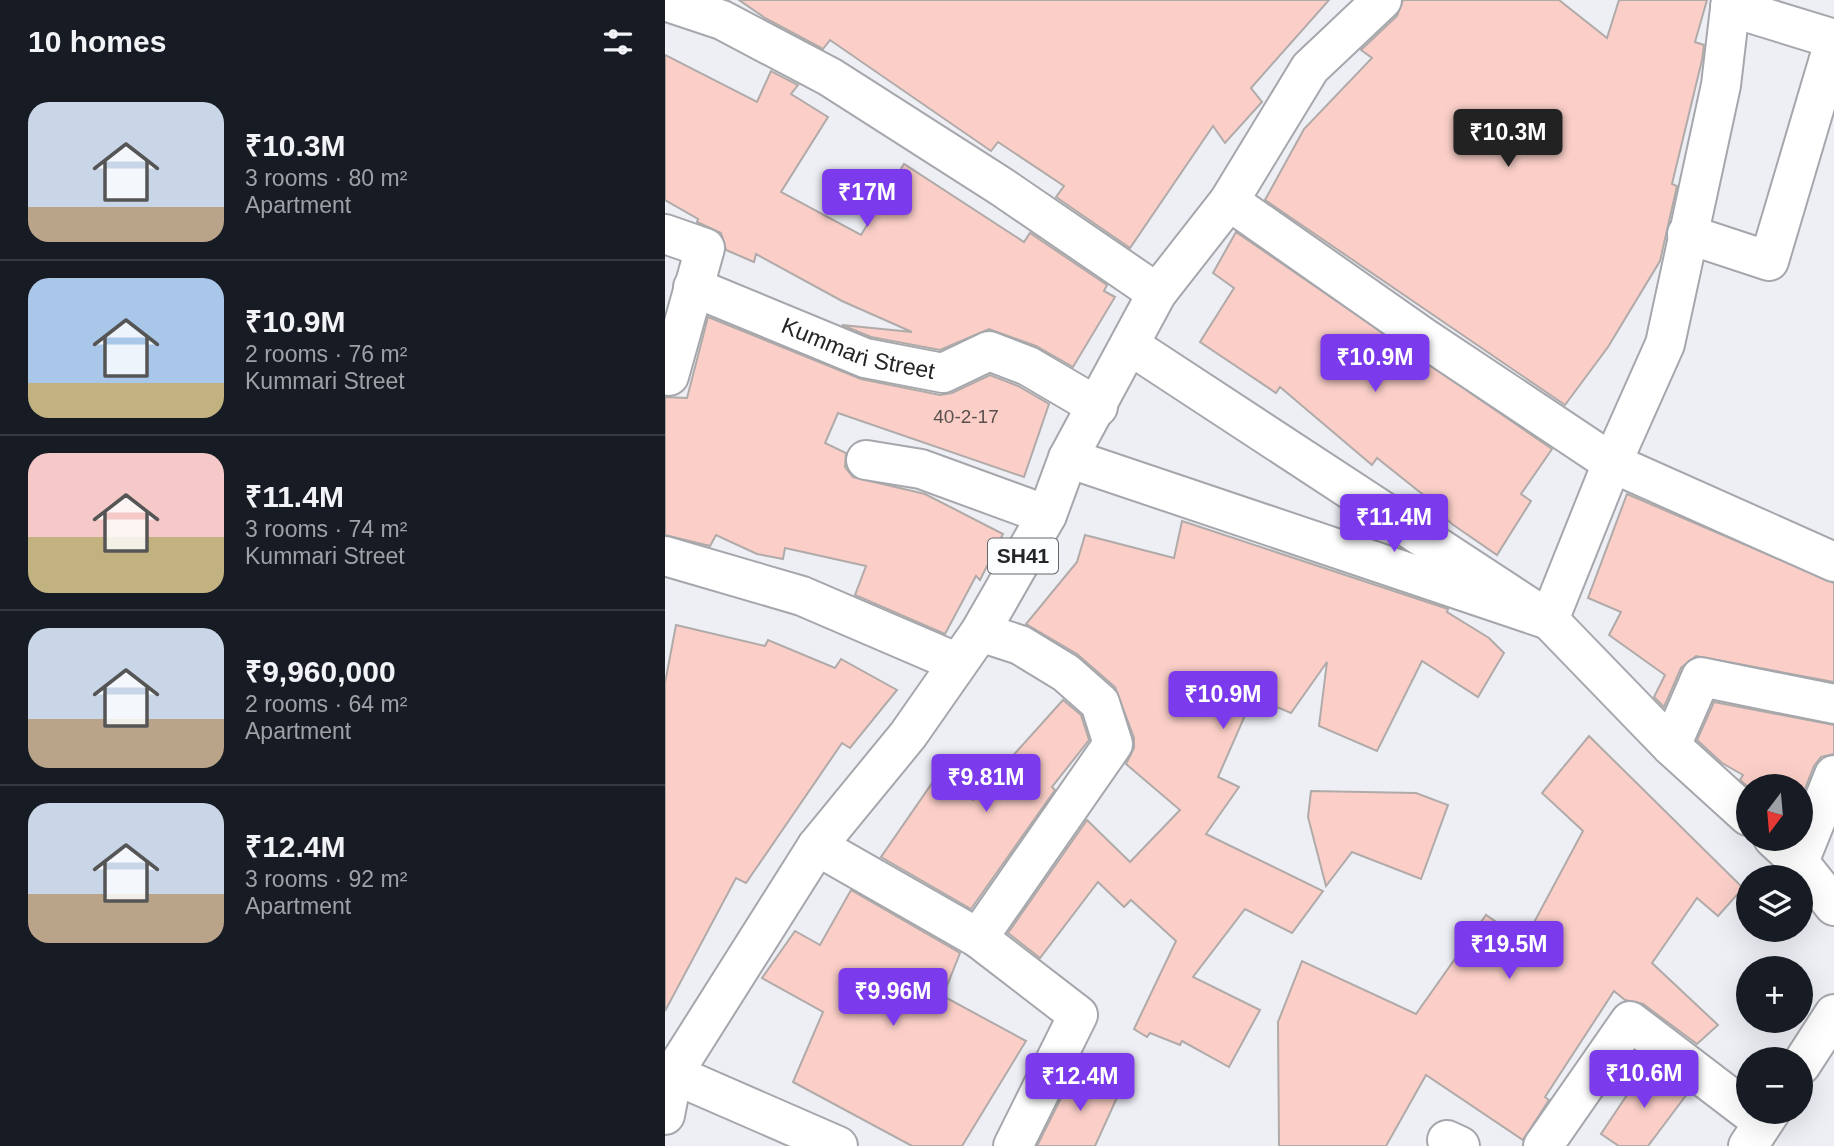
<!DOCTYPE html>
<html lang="en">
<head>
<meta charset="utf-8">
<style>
  :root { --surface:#171b24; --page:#242831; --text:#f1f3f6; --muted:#9ea1a6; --line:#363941; --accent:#7c3aed }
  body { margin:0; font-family:Helvetica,sans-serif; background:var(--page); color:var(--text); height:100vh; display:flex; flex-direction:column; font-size:26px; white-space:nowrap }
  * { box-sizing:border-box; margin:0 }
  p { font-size:23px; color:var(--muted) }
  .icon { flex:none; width:38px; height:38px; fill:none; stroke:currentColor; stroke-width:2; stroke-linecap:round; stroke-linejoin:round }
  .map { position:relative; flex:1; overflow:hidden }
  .sheet { display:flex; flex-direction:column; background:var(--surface); width:665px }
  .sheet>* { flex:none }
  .needle { width:46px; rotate:196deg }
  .controls { position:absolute; left:1071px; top:774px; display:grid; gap:14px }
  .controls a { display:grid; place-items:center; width:77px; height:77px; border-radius:50%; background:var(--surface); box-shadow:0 7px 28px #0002; font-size:35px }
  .price { position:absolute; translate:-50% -60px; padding:0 16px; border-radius:7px; background:var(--accent); color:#fff; font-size:23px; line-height:46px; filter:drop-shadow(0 2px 4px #0008) }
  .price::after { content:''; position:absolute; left:50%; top:42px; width:21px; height:16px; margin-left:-10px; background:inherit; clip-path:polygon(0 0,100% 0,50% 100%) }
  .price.active { background:#222; color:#fff }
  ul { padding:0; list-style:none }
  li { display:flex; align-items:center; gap:21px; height:175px; padding:0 28px }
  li+li { border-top:2px solid var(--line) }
  li span { display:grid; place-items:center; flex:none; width:196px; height:140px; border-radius:21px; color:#555 }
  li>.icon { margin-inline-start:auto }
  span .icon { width:84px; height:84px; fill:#fffc; stroke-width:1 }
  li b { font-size:30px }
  h2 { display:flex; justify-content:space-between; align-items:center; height:84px; padding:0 28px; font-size:30px }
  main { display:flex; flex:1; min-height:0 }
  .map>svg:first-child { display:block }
  .building { fill:#fbcfc8; stroke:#b0aaa9; stroke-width:2 }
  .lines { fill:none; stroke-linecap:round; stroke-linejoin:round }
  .street-casing { stroke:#a5a7ac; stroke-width:42 }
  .secondary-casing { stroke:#a5a7ac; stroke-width:42 }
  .primary-casing { stroke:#a5a7ac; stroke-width:42 }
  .street { stroke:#fff; stroke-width:38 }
  .secondary { stroke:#fff; stroke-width:38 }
  .primary { stroke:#fff; stroke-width:38 }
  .labels { text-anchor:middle; stroke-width:5; stroke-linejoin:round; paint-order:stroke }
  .number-label { font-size:19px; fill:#5a504f }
  .shield { fill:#fcfdff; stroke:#656668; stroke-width:2 }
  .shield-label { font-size:21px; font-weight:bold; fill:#242527 }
  .street-label { font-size:23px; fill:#242527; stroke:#fcfdff }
</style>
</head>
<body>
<main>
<section class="sheet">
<h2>10 homes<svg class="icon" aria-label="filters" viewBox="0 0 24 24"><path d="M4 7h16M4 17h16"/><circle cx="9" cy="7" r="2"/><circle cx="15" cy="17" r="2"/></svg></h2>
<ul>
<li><span style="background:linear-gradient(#c9d6e8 75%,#b9a48a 0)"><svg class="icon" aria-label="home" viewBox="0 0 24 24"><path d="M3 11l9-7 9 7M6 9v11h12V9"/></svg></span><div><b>₹10.3M</b><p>3 rooms · 80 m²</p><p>Apartment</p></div></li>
<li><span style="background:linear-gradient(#a9c7e8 75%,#c2b280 0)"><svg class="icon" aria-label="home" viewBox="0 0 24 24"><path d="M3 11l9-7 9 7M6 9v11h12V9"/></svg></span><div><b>₹10.9M</b><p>2 rooms · 76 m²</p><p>Kummari Street</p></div></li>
<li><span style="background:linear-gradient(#f6c9c9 60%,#c2b280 0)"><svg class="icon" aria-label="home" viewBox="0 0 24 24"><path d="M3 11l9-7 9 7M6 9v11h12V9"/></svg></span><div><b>₹11.4M</b><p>3 rooms · 74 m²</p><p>Kummari Street</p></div></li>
<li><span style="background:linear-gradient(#c9d6e8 65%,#b9a48a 0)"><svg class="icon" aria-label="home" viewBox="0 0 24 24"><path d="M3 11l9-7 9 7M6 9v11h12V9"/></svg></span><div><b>₹9,960,000</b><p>2 rooms · 64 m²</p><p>Apartment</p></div></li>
<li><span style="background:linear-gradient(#c9d6e8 65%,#b9a48a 0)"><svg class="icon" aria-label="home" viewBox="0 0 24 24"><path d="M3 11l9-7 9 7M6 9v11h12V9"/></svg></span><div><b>₹12.4M</b><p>3 rooms · 92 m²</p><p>Apartment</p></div></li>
</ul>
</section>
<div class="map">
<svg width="1169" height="1146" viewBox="0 0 1169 1146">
  <rect width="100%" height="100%" fill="#edeff5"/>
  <!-- building -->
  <g class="building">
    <polygon points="74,0 664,0 586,88 597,102 560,143 548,126 465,248 391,197 399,186 333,142 326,151 165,40 158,49 100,18"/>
    <polygon points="738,0 894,0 942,38 954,0 1042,0 1030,42 1039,45 1037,60 1007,184 1012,186 995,261 943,347 900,405 600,200 639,129 707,58 696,50 732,16"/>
    <polygon points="0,55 92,102 106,71 133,85 126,94 163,117 116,192 196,235 239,164 359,242 365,233 442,285 439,291 450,297 408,367 371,346 324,329 275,350 206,337 177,325 247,332 177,301 91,254 89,262 61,250 56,233 32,222 33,219 0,200"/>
    <polygon points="571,232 887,449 856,494 866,501 832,555 787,524 774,512 776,509 712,458 707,465 615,387 611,393 535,342 569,288 548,273"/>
    <polygon points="43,317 196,379 275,395 287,393 325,375 353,386 384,404 359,477 173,413 160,443 181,453 180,467 188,477 260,494 338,534 315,580 311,576 280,634 190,595 201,566 120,548 118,559 92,554 51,535 45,546 0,535 0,397 22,398"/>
    <polygon points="962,494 1169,583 1169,682 1031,656 1016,668 999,707 989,697 1000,675 944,635 956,612 923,598"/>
    <polygon points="517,521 783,609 782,612 824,638 839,653 813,697 757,661 712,751 654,726 662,662 626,713 588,697 553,777 574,787 541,834 658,891 627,933 580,909 528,977 595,1010 564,1067 517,1041 515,1045 485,1033 482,1037 469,1029 511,941 466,900 459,907 433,882 375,958 343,933 422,820 465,862 515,810 461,764 469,748 469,738 450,687 412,654 361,624 412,562 420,535 509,558"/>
    <polygon points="11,625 100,646 103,640 170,668 176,659 232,690 185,748 177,743 81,883 71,878 0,1011 0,683"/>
    <polygon points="398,700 416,715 424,740 387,787 390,790 306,909 216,857 272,776 308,800"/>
    <polygon points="1049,702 1169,725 1169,754 1156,757 1149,766 1136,799 1136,786 1082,786 1075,780 1078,775 1057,763 1032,740"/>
    <polygon points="924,736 1078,888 1053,916 1032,898 987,963 1053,1025 1032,1044 978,1004 960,1000 949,991 880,1097 884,1100 858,1140 761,1075 721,1146 614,1146 613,1022 637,961 751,1014 821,915 859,941 918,831 877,793"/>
    <polygon points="646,791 751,793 783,805 756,879 687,852 661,886 643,817"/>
    <polygon points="186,890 295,953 278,996 361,1041 297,1146 247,1146 128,1082 158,1012 97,978 130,931 155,945"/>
    <polygon points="982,1065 1022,1094 983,1146 954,1146 936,1134"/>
    <polygon points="411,1068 455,1091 430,1146 372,1146"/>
  </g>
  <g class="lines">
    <!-- street casing -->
    <g class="street-casing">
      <g id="street">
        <polyline points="1065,7 1169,39"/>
        <polyline points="564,201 758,337 947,463 1169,562"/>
        <polyline points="0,234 40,248 4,376"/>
        <polyline points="1022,234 1104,261 1169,42"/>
        <path id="s1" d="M28,287L200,358L278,373L324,351L363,366L433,407"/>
        <polyline points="466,346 884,620 1006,746 1083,816"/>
        <polyline points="403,458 884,620 947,463 1000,344 1056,85 1066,0"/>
        <polyline points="201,460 256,469 382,515"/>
        <polyline points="0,556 137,596 293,663"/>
        <polyline points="315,632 355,645 401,673 435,703 448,744 313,938 413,1015 348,1146"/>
        <polyline points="1006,746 1036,677 1169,704"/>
        <polyline points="1108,838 1134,862 1169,906"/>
        <polyline points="152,846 313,938"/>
        <polyline points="1134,862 1169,775"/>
        <polyline points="1136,1065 1169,1014"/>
        <polyline points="8,1074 173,1146"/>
        <polyline points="782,1140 795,1146"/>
        <polyline points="878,1146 965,1021 1083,1111"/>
        <polyline points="1083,1146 1106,1111"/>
      </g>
    </g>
    <!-- secondary casing -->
    <g class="secondary-casing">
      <polyline id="secondary" points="0,1 57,20 165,77 337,187 492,293"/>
    </g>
    <!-- primary casing -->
    <g class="primary-casing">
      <polyline id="primary" points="0,1115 8,1074 152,846 243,735 315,632 382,515 403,458 492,293 564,201 645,68 717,0"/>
    </g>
    <!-- street -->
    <use href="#street" class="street"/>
    <!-- secondary -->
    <use href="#secondary" class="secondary"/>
    <!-- primary -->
    <use href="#primary" class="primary"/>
  </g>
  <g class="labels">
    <!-- number labels -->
    <g class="number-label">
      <text x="301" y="423">40-2-17</text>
    </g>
    <!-- shield labels -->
    <rect class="shield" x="323" y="538.5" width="70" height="35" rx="5"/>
    <g class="shield-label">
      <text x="358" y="563">SH41</text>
    </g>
    <!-- street labels -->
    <g class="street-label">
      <text dy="8" stroke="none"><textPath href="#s1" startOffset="177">Kummari Street</textPath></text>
    </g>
  </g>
</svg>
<div class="controls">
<a><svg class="needle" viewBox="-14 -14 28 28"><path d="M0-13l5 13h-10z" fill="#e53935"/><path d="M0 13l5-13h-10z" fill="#9ea1a6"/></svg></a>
<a><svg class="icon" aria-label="layers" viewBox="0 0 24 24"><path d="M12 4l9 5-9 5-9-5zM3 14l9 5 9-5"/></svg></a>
<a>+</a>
<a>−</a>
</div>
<b class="price active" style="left:843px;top:169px">₹10.3M</b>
<b class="price" style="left:202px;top:229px">₹17M</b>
<b class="price" style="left:710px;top:394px">₹10.9M</b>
<b class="price" style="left:729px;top:554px">₹11.4M</b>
<b class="price" style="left:558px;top:731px">₹10.9M</b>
<b class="price" style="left:321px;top:814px">₹9.81M</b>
<b class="price" style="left:844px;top:981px">₹19.5M</b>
<b class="price" style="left:228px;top:1028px">₹9.96M</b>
<b class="price" style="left:979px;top:1110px">₹10.6M</b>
<b class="price" style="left:415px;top:1113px">₹12.4M</b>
</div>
</main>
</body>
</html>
